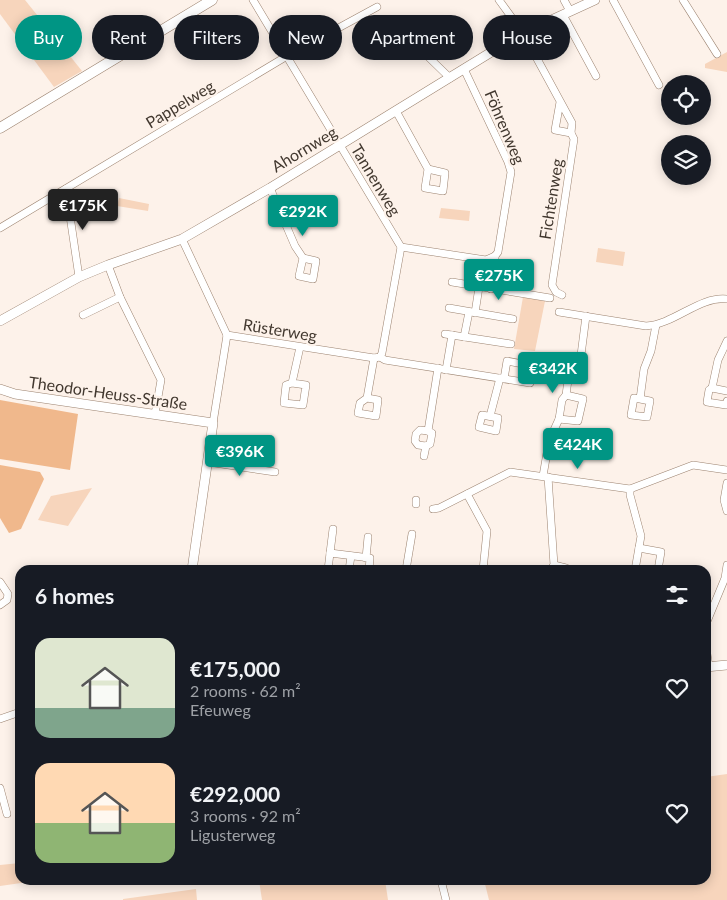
<!DOCTYPE html>
<html lang="en">
<head>
<meta charset="utf-8">
<style>
  :root { --surface:#171b24; --page:#242831; --text:#f1f3f6; --muted:#9ea1a6; --accent:#009584 }
  body { margin:0; font-family:Lato,sans-serif; background:var(--page); color:var(--text); height:100vh; display:flex; flex-direction:column; font-size:19px; white-space:nowrap }
  * { box-sizing:border-box; margin:0 }
  p { font-size:16px; color:var(--muted) }
  .icon { flex:none; width:28px; height:28px; fill:none; stroke:currentColor; stroke-width:2; stroke-linecap:round; stroke-linejoin:round }
  .map { position:relative; flex:1; overflow:hidden }
  .sheet { position:absolute; left:15px; top:565px; width:696px; height:320px; display:flex; flex-direction:column; background:var(--surface); border-radius:15px; box-shadow:0 2px 12px #0003 }
  .sheet>* { flex:none }
  .hud { position:absolute; left:15px; top:15px; width:698px; height:45px; display:flex; gap:10px }
  .controls { position:absolute; left:661px; top:75px; display:grid; gap:10px }
  .controls a { display:grid; place-items:center; width:50px; height:50px; border-radius:50%; background:var(--surface); box-shadow:0 2px 12px #0003; font-size:25px }
  .price { position:absolute; translate:-50% -42px; padding:0 11px; border-radius:5px; background:var(--accent); color:#fff; font-size:16px; line-height:32px; filter:drop-shadow(0 1px 2px #0008) }
  .price::after { content:''; position:absolute; left:50%; top:30px; width:15px; height:11px; margin-left:-8px; background:inherit; clip-path:polygon(0 0,100% 0,50% 100%) }
  .price.selected { background:#222; color:#fff }
  ul { padding:0; list-style:none }
  li { display:flex; align-items:center; gap:15px; height:125px; padding:0 20px }
  li span { display:grid; place-items:center; flex:none; width:140px; height:100px; border-radius:15px; color:#555 }
  li>.icon { margin-inline-start:auto }
  span .icon { width:60px; height:60px; fill:#fffc; stroke-width:1 }
  li b { font-size:21px }
  h2 { display:flex; justify-content:space-between; align-items:center; height:60px; padding:0 20px; font-size:21px }
  .pill { padding:0 18px; border-radius:22px; background:var(--surface); box-shadow:0 2px 12px #0003; font-size:18px; line-height:45px }
  .pill.selected { background:var(--accent); color:#fff }
  .map>svg:first-child { display:block }
  .green { fill:#f7d5bc }
  .water { fill:#f0b88c }
  .lines { fill:none; stroke-linecap:round; stroke-linejoin:round }
  .minor-casing { stroke:#9c8370; stroke-width:8 }
  .tertiary-casing { stroke:#9c8370; stroke-width:10 }
  .secondary-casing { stroke:#9c8370; stroke-width:11 }
  .minor { stroke:#fff; stroke-width:7 }
  .tertiary { stroke:#fff; stroke-width:9 }
  .secondary { stroke:#fff; stroke-width:10 }
  .labels { text-anchor:middle; stroke-width:4.5; stroke-linejoin:round; paint-order:stroke }
  .street-label { font-size:16px; fill:#42382f; stroke:#fdf2ea }
</style>
</head>
<body>
<div class="map">
<svg width="727" height="900" viewBox="0 0 727 900">
  <rect width="100%" height="100%" fill="#fdf2ea"/>
  <!-- green -->
  <g class="green">
    <polygon points="0,0 25,0 82,71 54,87 0,14"/>
    <polygon points="727,52 727,72 705,68 705,64"/>
    <polygon points="119,198 149,204 148,211 117,206"/>
    <polygon points="441,208 470,211 469,221 439,218"/>
    <polygon points="598,248 625,252 623,266 596,262"/>
    <polygon points="523,297 545,301 535,351 514,349"/>
    <polygon points="92,488 68,526 38,520 51,496"/>
    <polygon points="727,774 727,900 489,900 485,884 496,883 496,880 706,880 706,777"/>
    <polygon points="20,863 20,880 42,880 0,886 0,865"/>
    <polygon points="259,880 385,880 388,900 262,900"/>
    <polygon points="196,889 197,900 123,900 123,899"/>
  </g>
  <!-- water -->
  <g class="water">
    <polygon points="0,400 78,414 70,470 0,459"/>
    <polygon points="0,465 40,472 44,479 21,529 9,533 0,518"/>
  </g>
  <g class="lines">
    <!-- minor casing -->
    <g class="minor-casing">
      <g id="minor">
        <polyline points="499,0 523,33 572,123 571,133 555,130 560,102"/>
        <polyline points="564,0 570,11"/>
        <polyline points="613,0 659,85"/>
        <polyline points="683,0 717,54"/>
        <polyline points="563,15 596,76"/>
        <polyline points="416,45 450,78"/>
        <polyline points="396,111 428,169 425,188 443,191 445,173 428,169"/>
        <polyline points="270,188 295,246 303,258 316,261 313,279 299,276 303,258"/>
        <polyline points="66,189 79,277"/>
        <polyline points="0,228 287,56 377,7"/>
        <polyline points="182,239 227,335"/>
        <polyline points="401,247 486,260 495,256 498,252 511,172 508,162 464,69"/>
        <polyline points="108,265 120,297 161,380 155,414"/>
        <polyline points="452,282 550,298"/>
        <polyline points="491,289 495,263 495,256"/>
        <polyline points="562,295 556,292 552,285 574,139 571,133"/>
        <polyline points="449,308 513,319"/>
        <path d="M559,312L646,326C675,324 699,296 727,299"/>
        <polyline points="475,313 479,287"/>
        <polyline points="83,315 120,297"/>
        <polyline points="445,334 511,344"/>
        <polyline points="227,335 374,358 380,357 382,353 401,247 253,0"/>
        <polyline points="464,337 469,312"/>
        <polyline points="727,341 718,360 712,388 709,390 707,402 726,405 727,401"/>
        <polyline points="380,357 385,360 530,383 533,366 507,361 504,379"/>
        <polyline points="446,370 452,335"/>
        <polyline points="292,383 306,385 303,405 284,403 286,385 292,383 300,347"/>
        <polyline points="712,388 727,391"/>
        <polyline points="367,398 378,400 376,416 358,413 360,403 367,398 374,358"/>
        <polyline points="640,399 650,401 647,417 631,415 634,398 640,399 644,369 651,351 656,325"/>
        <polygon points="482,415 498,418 496,431 479,427"/>
        <polyline points="490,416 500,378"/>
        <polyline points="559,419 578,421 583,399 566,395"/>
        <polyline points="213,423 227,335"/>
        <polyline points="426,446 418,445 415,441 416,434 420,430 428,431"/>
        <polyline points="424,456 426,446 430,444 432,433 428,431 438,368"/>
        <polyline points="208,462 275,472"/>
        <polyline points="543,476 549,441 559,419 562,400 566,395 568,380 581,355 586,316"/>
        <polyline points="548,477 554,565 550,570"/>
        <polyline points="727,483 724,500 727,511"/>
        <polyline points="630,489 630,495 641,536 635,570"/>
        <polyline points="467,494 487,531 483,570"/>
        <polyline points="416,504 416,500"/>
        <polyline points="433,509 439,508 510,472 630,489 693,465 727,470"/>
        <polyline points="639,548 661,552 658,570"/>
        <polyline points="330,553 333,529"/>
        <polyline points="366,558 368,537"/>
        <polyline points="554,565 566,568 565,570"/>
        <polyline points="252,570 261,570"/>
        <polyline points="328,570 330,553 370,558 369,570"/>
        <polyline points="349,570 351,556"/>
        <polyline points="406,570 412,534"/>
        <polyline points="0,582 8,594 7,600 0,605"/>
        <polyline points="706,624 725,578 727,565"/>
        <polyline points="706,647 709,667"/>
        <polyline points="0,719 20,712"/>
        <polyline points="0,788 7,814"/>
        <polyline points="441,880 446,900"/>
      </g>
    </g>
    <!-- tertiary casing -->
    <g class="tertiary-casing">
      <g id="tertiary">
        <polyline points="0,321 79,277 108,265 182,239 270,188 506,43 523,33 595,0"/>
        <polyline points="0,389 15,394 213,423 192,570"/>
        <polyline points="706,667 727,665"/>
      </g>
    </g>
    <!-- secondary casing -->
    <g class="secondary-casing">
      <polyline id="secondary" points="0,128 212,0"/>
    </g>
    <!-- minor -->
    <use href="#minor" class="minor"/>
    <!-- tertiary -->
    <use href="#tertiary" class="tertiary"/>
    <!-- secondary -->
    <use href="#secondary" class="secondary"/>
  </g>
  <g class="labels">
    <!-- street labels -->
    <g class="street-label">
      <text transform="translate(180 104) rotate(-31)" y="6">Pappelweg</text>
      <text transform="translate(505 127) rotate(67)" y="6">Föhrenweg</text>
      <text transform="translate(304 149) rotate(-31)" y="6">Ahornweg</text>
      <text transform="translate(376 180) rotate(59)" y="6">Tannenweg</text>
      <text transform="translate(551 199) rotate(-81)" y="6">Fichtenweg</text>
      <text transform="translate(280 330) rotate(9)" y="6">Rüsterweg</text>
      <text transform="translate(108 393) rotate(8)" y="6">Theodor-Heuss-Straße</text>
    </g>
  </g>
</svg>
<div class="controls">
<a><svg class="icon" aria-label="locate" viewBox="0 0 24 24"><circle cx="12" cy="12" r="6"/><path d="M12 2v4M12 18v4M2 12h4M18 12h4"/></svg></a>
<a><svg class="icon" aria-label="layers" viewBox="0 0 24 24"><path d="M12 4l9 5-9 5-9-5zM3 14l9 5 9-5"/></svg></a>
</div>
<b class="price selected" style="left:83px;top:231px">€175K</b>
<b class="price" style="left:303px;top:237px">€292K</b>
<b class="price" style="left:499px;top:301px">€275K</b>
<b class="price" style="left:553px;top:394px">€342K</b>
<b class="price" style="left:578px;top:470px">€424K</b>
<b class="price" style="left:240px;top:477px">€396K</b>
<div class="hud">
<a class="pill selected">Buy</a>
<a class="pill">Rent</a>
<a class="pill">Filters</a>
<a class="pill">New</a>
<a class="pill">Apartment</a>
<a class="pill">House</a>
</div>
<section class="sheet">
<h2>6 homes<svg class="icon" aria-label="filters" viewBox="0 0 24 24"><path d="M4 7h16M4 17h16"/><circle cx="9" cy="7" r="2"/><circle cx="15" cy="17" r="2"/></svg></h2>
<ul>
<li><span style="background:linear-gradient(#dfe7d0 70%,#7fa58c 0)"><svg class="icon" aria-label="home" viewBox="0 0 24 24"><path d="M3 11l9-7 9 7M6 9v11h12V9"/></svg></span><div><b>€175,000</b><p>2 rooms · 62 m²</p><p>Efeuweg</p></div><svg class="icon" aria-label="heart" viewBox="0 0 24 24"><path d="M12 20l-8-8c-3-5 5-10 8-4 3-6 11-1 8 4z"/></svg></li>
<li><span style="background:linear-gradient(#ffd9b3 60%,#8fb573 0)"><svg class="icon" aria-label="home" viewBox="0 0 24 24"><path d="M3 11l9-7 9 7M6 9v11h12V9"/></svg></span><div><b>€292,000</b><p>3 rooms · 92 m²</p><p>Ligusterweg</p></div><svg class="icon" aria-label="heart" viewBox="0 0 24 24"><path d="M12 20l-8-8c-3-5 5-10 8-4 3-6 11-1 8 4z"/></svg></li>
</ul>
</section>
</div>
</body>
</html>
